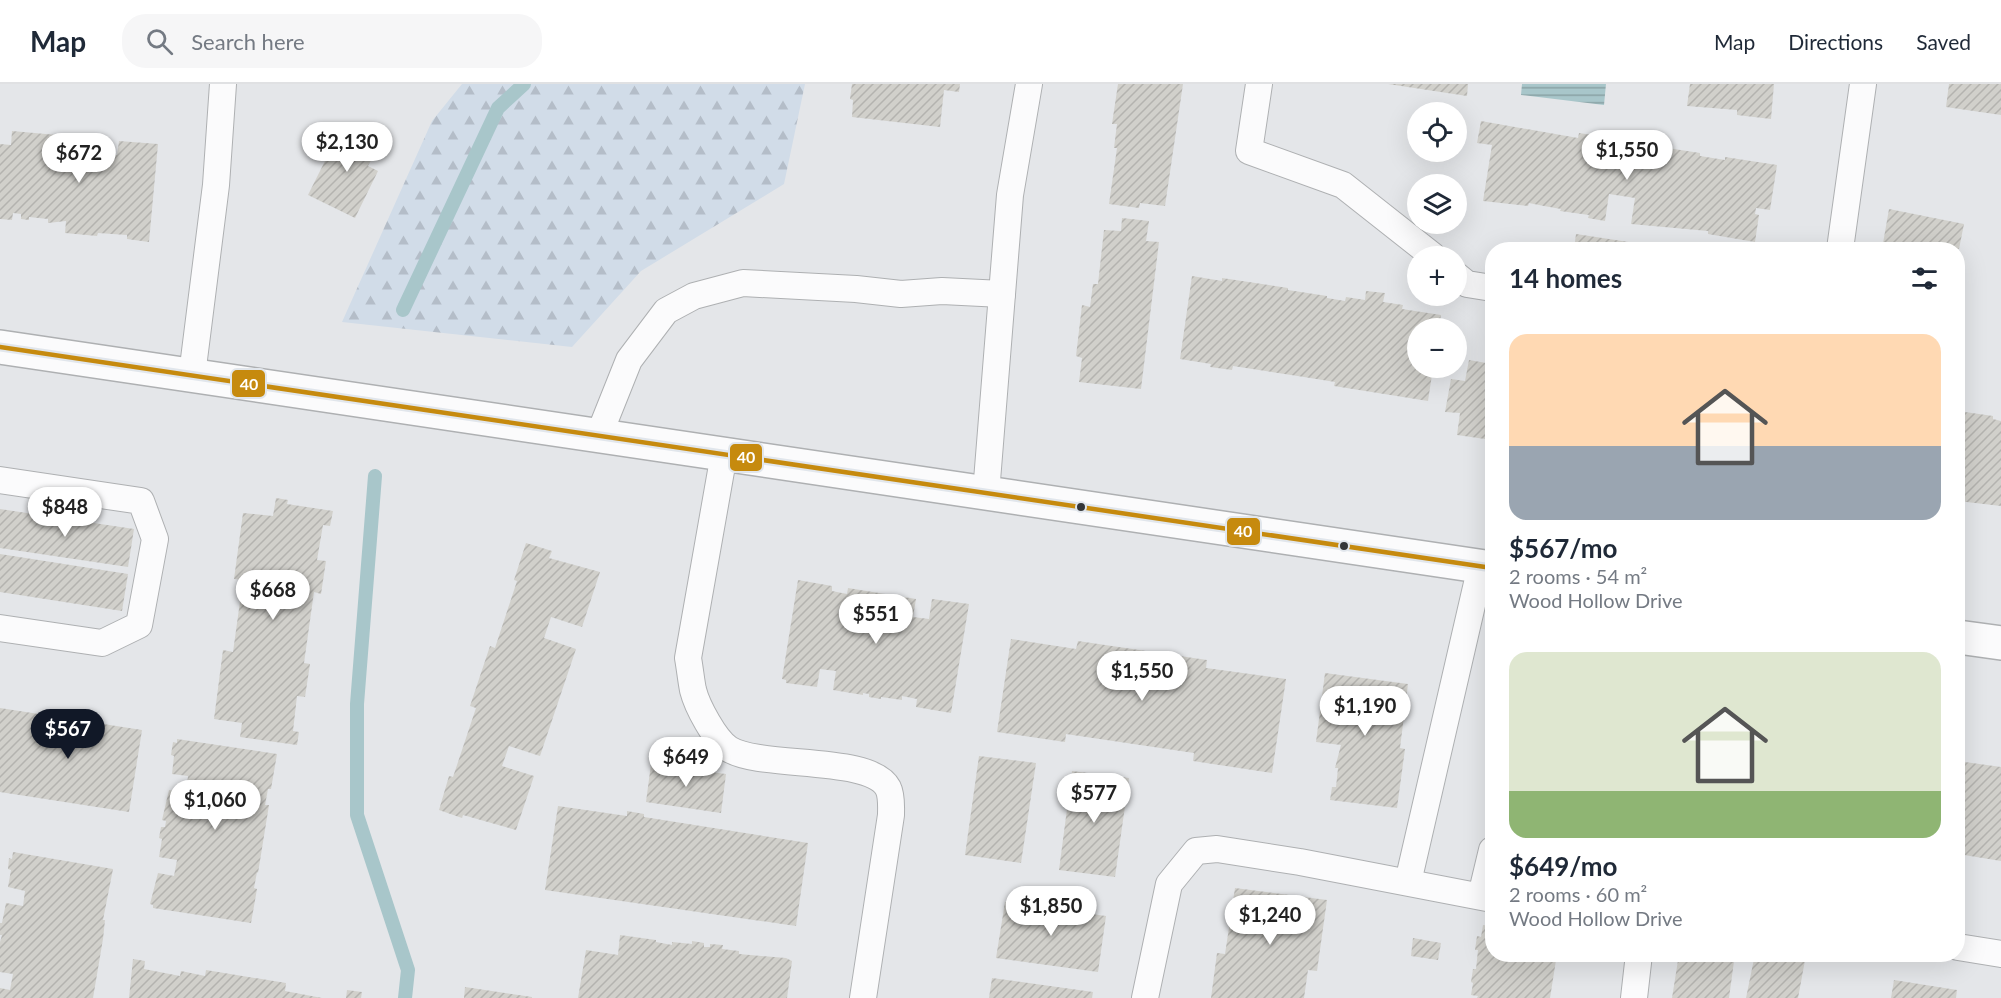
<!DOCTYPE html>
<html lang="en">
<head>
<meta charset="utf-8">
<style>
  :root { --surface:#fff; --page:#f6f6f7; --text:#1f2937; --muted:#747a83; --line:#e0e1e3; --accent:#111827 }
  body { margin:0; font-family:Lato,sans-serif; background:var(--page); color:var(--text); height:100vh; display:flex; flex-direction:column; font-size:22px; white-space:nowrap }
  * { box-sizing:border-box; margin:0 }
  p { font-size:20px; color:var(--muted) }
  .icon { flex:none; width:33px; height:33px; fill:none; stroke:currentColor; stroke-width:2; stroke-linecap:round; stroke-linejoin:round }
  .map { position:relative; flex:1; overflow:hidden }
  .side { position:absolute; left:1485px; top:158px; width:480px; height:720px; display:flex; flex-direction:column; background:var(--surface); border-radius:24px; box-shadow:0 6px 24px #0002 }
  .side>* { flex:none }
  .controls { position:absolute; left:1407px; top:18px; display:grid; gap:12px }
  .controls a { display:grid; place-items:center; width:60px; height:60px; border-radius:50%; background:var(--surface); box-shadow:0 6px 24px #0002; font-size:30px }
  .price { position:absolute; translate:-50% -51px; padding:0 14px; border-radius:21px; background:#fff; color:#222; font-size:20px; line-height:39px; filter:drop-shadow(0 2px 3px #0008) }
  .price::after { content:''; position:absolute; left:50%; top:36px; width:18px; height:14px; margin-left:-9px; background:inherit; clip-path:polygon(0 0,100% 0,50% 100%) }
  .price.selected { background:var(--accent); color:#fff }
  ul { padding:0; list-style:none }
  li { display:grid; align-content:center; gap:12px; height:318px; padding:0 24px }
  li span { display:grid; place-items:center; height:186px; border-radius:18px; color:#555 }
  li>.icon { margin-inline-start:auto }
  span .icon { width:108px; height:108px; fill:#fffc; stroke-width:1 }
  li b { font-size:26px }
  h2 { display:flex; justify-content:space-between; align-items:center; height:72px; padding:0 24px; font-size:26px }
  header { display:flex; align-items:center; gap:36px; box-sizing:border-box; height:84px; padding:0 30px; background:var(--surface); border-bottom:2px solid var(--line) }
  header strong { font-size:28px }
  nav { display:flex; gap:33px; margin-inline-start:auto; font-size:21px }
  .search { width:420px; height:54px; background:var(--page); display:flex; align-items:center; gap:15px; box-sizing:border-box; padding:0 21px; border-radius:24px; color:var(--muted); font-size:22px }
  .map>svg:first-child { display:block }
  .forest { fill:url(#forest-firs) }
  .water { fill:url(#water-rules) }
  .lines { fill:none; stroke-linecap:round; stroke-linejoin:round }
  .stream { stroke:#a8c6ca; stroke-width:14 }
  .building { fill:url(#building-hatch) }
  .lane-casing { stroke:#aeb0b2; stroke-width:28 }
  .secondary-casing { stroke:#aeb0b2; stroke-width:36 }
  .lane { stroke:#fbfbfc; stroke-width:26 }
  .secondary { stroke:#fbfbfc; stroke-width:33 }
  .bus-1-casing { stroke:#e1e6ec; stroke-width:9 }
  .bus-1 { stroke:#c68a0e; stroke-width:4.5 }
  .bus-dot { fill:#343639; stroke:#e1e6ec; stroke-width:2 }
  .line-badge { stroke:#e1e6ec; stroke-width:2 }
  .badge-label { font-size:16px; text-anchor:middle; font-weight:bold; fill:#fff }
</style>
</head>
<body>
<header>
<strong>Map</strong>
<div class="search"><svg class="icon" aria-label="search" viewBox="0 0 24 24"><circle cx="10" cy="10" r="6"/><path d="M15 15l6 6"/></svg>Search here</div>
<nav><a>Map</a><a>Directions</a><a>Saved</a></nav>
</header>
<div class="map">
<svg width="2001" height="914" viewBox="0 0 2001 914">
  <defs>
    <pattern id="forest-firs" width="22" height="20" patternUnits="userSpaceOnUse" patternTransform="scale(1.5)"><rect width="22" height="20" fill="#d1dce8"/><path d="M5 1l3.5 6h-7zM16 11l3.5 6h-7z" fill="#b4bdc8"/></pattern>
    <pattern id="water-rules" width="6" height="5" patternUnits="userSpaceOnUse" patternTransform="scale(1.5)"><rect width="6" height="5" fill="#a8c6ca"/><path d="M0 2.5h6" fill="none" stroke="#8aa2a5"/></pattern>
    <pattern id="building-hatch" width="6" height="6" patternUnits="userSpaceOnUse" patternTransform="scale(1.5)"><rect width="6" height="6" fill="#d1d0cb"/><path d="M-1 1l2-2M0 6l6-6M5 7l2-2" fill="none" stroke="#b4b3af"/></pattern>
  </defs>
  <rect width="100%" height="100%" fill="#e4e6e9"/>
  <!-- forest -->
  <polygon class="forest" points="462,0 805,0 784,100 641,187 572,263 342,238 432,37"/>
  <!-- water -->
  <polygon class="water" points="1522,0 1606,0 1604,21 1521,11"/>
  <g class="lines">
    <!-- stream -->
    <g class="stream">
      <polyline points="403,226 498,24 524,0"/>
      <polyline points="375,392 357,620 357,731 408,886 405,914"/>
    </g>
  </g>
  <!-- building -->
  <g class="building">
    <polygon points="852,0 960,0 959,8 944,6 940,43 852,33 853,16 850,15"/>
    <polygon points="1118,0 1183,0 1165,122 1140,119 1139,124 1109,120 1117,64 1114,64 1117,40 1112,40"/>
    <polygon points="1388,0 1468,0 1467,12"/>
    <polygon points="1690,0 1774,0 1771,35 1737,31 1737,26 1687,22"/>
    <polygon points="1949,0 2001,0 2001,31 1946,23"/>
    <polygon points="1481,37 1578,54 1579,49 1592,51 1591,53 1624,58 1623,60 1635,62 1635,59 1700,69 1700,72 1725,76 1725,73 1777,81 1770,126 1756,124 1755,130 1759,131 1755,158 1708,150 1708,147 1631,140 1635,114 1609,110 1605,137 1588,134 1589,131 1560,127 1561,125 1544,122 1529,119 1528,122 1483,117 1492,61 1477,59"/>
    <polygon points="350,42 381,57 368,82 378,87 355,134 308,111 332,63 338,65"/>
    <polygon points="12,47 102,55 101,70 117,71 119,57 158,60 149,158 127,155 127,151 98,149 97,152 65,149 66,137 48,139 48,135 29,133 29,136 21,135 21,130 13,129 12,136 0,135 0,60 11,61"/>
    <polygon points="1889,125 1964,140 1959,165 1882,165"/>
    <polygon points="1122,134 1149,137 1146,157 1159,158 1141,305 1079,298 1082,274 1076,272 1082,221 1090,223 1093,200 1098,200 1104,146 1121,147"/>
    <polygon points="1576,150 1668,164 1668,165 1574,165"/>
    <polygon points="1192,192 1222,197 1222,194 1288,204 1288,206 1327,212 1327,214 1345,217 1346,213 1365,216 1366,207 1385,209 1383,218 1403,221 1402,225 1441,231 1439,244 1418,244 1418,284 1433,284 1428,317 1334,302 1335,298 1304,293 1233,282 1232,286 1210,283 1211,280 1180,275"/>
    <polygon points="1469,276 1492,280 1492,356 1457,351 1460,329 1445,328 1451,295 1465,297"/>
    <polygon points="1958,327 1993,332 1993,335 2001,337 2001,422 1958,417"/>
    <polygon points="276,414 288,416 287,420 333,427 330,442 323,441 317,476 326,477 321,510 314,508 304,579 310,580 305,613 297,612 293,647 299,648 297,661 240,653 242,639 214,635 223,566 233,568 243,496 234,495 243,429 273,432"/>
    <polygon points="0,425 134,445 128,483 0,464"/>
    <polygon points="526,459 552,467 549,474 600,488 582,543 551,533 544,554 576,565 540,672 509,662 502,682 534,692 516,746 463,731 462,734 439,726 449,692 453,693 476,624 470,622 490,562 495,564 517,497 514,496"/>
    <polygon points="0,470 128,490 122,527 0,508"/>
    <polygon points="798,496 832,502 832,507 847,510 848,504 916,515 913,533 929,535 932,515 969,520 951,629 916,623 917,615 902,612 902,616 881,613 881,615 869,613 869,610 863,609 863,611 833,606 836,587 820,585 817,603 786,599 786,596 782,595"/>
    <polygon points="1011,555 1076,565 1078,557 1207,576 1206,584 1286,595 1272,689 1193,677 1194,669 1066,650 1065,658 997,648"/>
    <polygon points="1325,589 1408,600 1400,664 1405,665 1397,724 1330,716 1332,703 1336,703 1338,684 1335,684 1341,661 1316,658"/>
    <polygon points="0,624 142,646 129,728 0,708"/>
    <polygon points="177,655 277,670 271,705 268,705 265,721 269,721 258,789 257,788 254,804 257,805 251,839 153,824 153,821 150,820 158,789 174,792 177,776 159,773 162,755 159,754 161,743 165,743 166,737 162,736 169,706 186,709 188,692 172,690 174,672 171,671 173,658 177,659"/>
    <polygon points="979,672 1036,679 1021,779 965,771"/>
    <polygon points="1965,678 2001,683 2001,777 1958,770 1958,685 1964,686"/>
    <polygon points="651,680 726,690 721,729 646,718"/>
    <polygon points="1072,687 1129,694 1115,793 1059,786"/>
    <polygon points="558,722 627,732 627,727 644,730 644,733 808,759 796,842 545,806"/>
    <polygon points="13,768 113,785 103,836 105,836 103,855 93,914 0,914 0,904 10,906 13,890 0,888 0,858 2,851 0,851 0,839 2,839 6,819 23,822 25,807 8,803 11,786 8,785 9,774 12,775"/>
    <polygon points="1235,804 1327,816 1317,887 1308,886 1304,914 1211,914 1217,869 1225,870"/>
    <polygon points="1005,818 1106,832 1098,888 996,874"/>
    <polygon points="1483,841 1492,842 1492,870 1557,870 1550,914 1477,914 1478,912 1471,911 1473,899 1471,898 1473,885 1476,885 1478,866 1475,866 1477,852 1481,853"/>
    <polygon points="620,851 656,856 656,858 672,861 672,858 692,860 692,857 704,859 704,863 710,863 710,860 723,861 722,865 739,867 739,870 786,874 792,877 787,914 578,914 586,866 618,871"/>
    <polygon points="1413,854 1441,859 1438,876 1411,872"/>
    <polygon points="1679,870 1735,870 1729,914 1672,914"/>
    <polygon points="1755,870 1806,871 1798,914 1746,914"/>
    <polygon points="133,875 145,877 144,885 180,892 181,887 205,892 206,886 286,899 285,907 322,914 129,914"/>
    <polygon points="992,894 1093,908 1092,914 989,914"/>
    <polygon points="1894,896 1957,906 1956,914 1891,914"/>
    <polygon points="465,903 532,913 532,914 464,914"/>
    <polygon points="347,906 362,908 361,914 346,914"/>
  </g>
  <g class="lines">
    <!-- lane casing -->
    <g class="lane-casing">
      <g id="lane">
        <polyline points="1259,0 1249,67 1343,101 1433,172"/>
        <polyline points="1840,165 1863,0"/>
        <polyline points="1456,191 1467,200 1492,204"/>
        <polyline points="192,291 216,101 223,0"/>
        <polyline points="599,351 629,276 666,227 694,212 743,199 856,205 901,210 942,207 1002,210 1010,111 1029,0"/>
        <path d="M724,370L688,574C690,585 691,596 693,606C697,622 715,656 729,665C761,685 871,671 888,704C892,712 891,723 891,731L863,914"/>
        <polyline points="0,396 141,417 155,455 139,541 102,559 0,544"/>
        <polyline points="986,409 1002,210"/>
        <polyline points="1408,798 1481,482"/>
        <polyline points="1481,812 1492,766"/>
        <polyline points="1958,863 2001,870"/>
        <polyline points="1145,914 1169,800 1196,767 1217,765 1300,778 1492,815"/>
        <polyline points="1634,914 1639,870"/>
      </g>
    </g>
    <!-- secondary casing -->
    <g class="secondary-casing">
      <g id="secondary">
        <polyline points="0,263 1492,484"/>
        <polyline points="1958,553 2001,559"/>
      </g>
    </g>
    <!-- lane -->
    <use href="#lane" class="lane"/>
    <!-- secondary -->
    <use href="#secondary" class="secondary"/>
    <!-- bus-1 casing -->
    <g class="bus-1-casing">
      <polyline id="bus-1" points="0,263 1492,484"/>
    </g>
    <!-- bus-1 -->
    <use href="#bus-1" class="bus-1"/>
  </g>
  <!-- markers -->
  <g class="bus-dot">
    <circle cx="1081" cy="423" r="5"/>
    <circle cx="1344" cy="462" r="5"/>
  </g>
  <g class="line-badge">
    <rect x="231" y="285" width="35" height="29" rx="6" fill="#c68a0e"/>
    <rect x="729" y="359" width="34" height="29" rx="6" fill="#c68a0e"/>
    <rect x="1226" y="433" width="35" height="29" rx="6" fill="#c68a0e"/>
  </g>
  <g class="badge-label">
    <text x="249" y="306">40</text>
    <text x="746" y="379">40</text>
    <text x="1243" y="453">40</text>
  </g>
</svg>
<div class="controls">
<a><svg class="icon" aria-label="locate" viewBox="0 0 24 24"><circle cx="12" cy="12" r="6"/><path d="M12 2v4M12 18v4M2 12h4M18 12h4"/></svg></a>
<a><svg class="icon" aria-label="layers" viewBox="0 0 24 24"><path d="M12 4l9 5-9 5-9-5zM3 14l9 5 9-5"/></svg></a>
<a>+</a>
<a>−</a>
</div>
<b class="price" style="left:347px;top:89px">$2,130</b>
<b class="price" style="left:1627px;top:97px">$1,550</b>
<b class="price" style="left:79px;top:100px">$672</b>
<b class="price" style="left:65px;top:454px">$848</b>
<b class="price" style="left:273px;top:537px">$668</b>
<b class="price" style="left:876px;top:561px">$551</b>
<b class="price" style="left:1142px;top:618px">$1,550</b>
<b class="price" style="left:1365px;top:653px">$1,190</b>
<b class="price selected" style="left:68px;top:676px">$567</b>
<b class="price" style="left:686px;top:704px">$649</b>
<b class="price" style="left:1094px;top:740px">$577</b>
<b class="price" style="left:215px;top:747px">$1,060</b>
<b class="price" style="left:1051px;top:853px">$1,850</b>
<b class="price" style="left:1270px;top:862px">$1,240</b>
<section class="side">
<h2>14 homes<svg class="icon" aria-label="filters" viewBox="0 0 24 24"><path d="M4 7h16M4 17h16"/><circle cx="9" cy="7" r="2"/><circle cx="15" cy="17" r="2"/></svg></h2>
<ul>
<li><span style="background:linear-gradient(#ffd9b3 60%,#9aa5b1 0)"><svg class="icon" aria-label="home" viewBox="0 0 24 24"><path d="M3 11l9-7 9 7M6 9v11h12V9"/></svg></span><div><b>$567/mo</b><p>2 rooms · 54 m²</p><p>Wood Hollow Drive</p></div></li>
<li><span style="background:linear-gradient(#dfe7d0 75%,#8fb573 0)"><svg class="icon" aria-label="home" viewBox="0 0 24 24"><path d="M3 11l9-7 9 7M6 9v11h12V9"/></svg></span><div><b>$649/mo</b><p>2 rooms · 60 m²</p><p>Wood Hollow Drive</p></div></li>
</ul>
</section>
</div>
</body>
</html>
